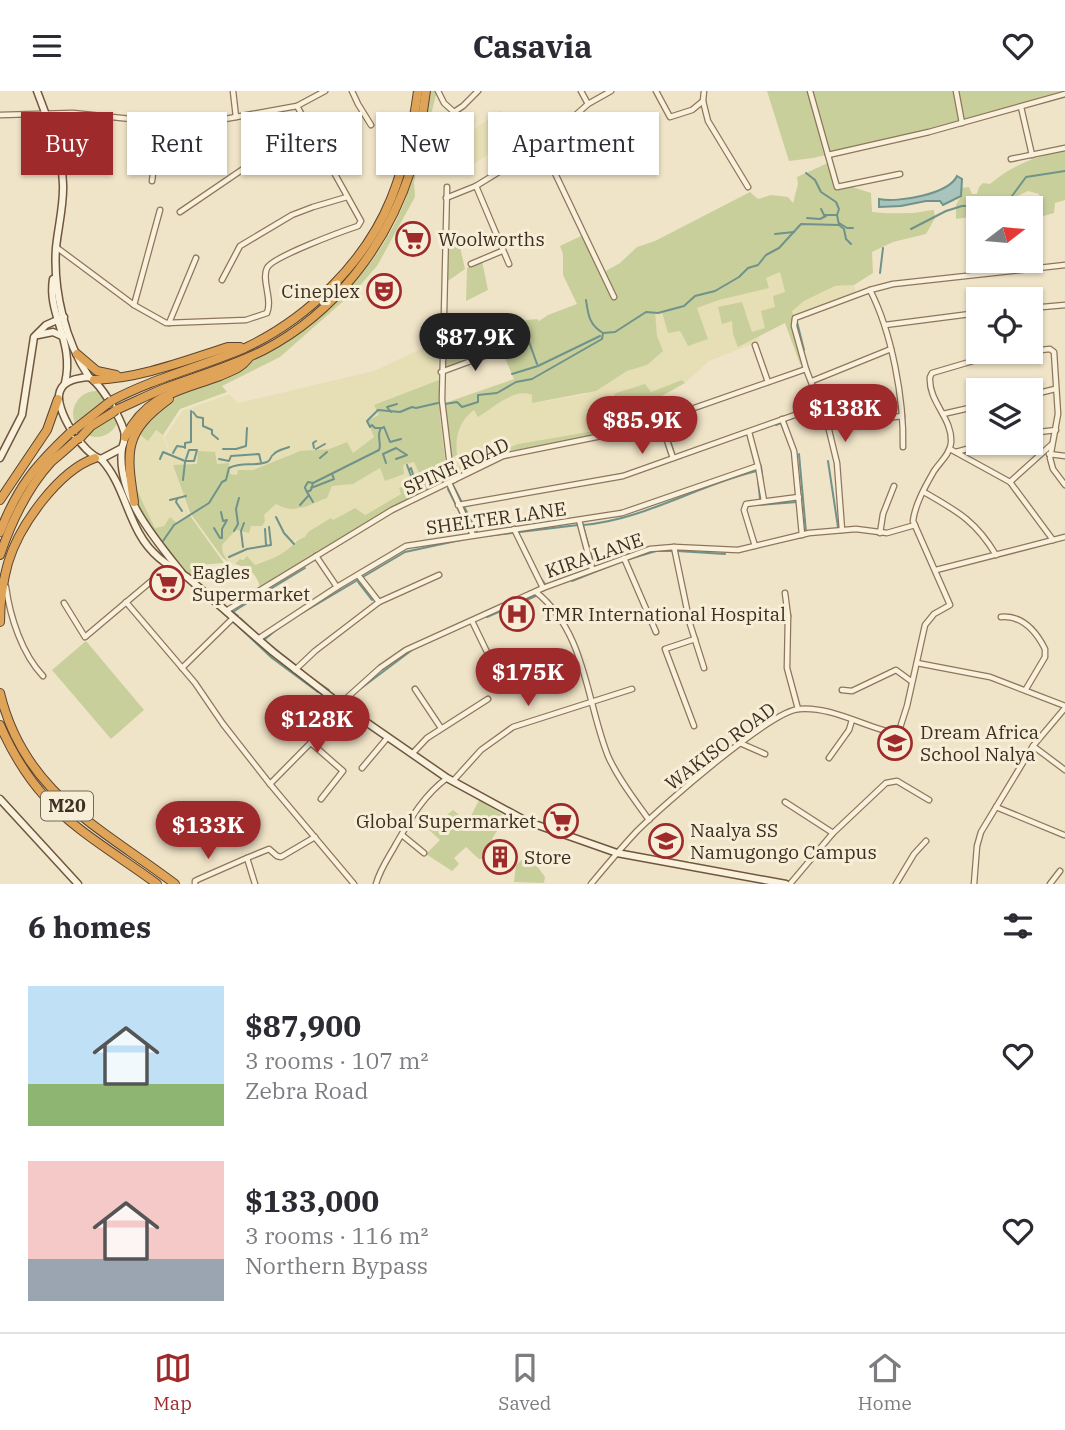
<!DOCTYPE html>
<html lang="en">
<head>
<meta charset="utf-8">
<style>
  :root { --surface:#fff; --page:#f7f7f7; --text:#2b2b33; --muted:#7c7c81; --line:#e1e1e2; --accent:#9e2a2b }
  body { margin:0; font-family:"IBM Plex Serif",serif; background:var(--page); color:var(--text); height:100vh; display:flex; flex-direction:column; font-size:26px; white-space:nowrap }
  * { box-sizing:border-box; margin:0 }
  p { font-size:23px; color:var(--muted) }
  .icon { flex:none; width:38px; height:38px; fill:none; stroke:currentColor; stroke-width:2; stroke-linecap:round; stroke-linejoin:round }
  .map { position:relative; height:793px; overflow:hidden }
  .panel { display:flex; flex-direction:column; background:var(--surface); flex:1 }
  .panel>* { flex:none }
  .hud { position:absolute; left:21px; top:21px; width:700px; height:63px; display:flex; gap:14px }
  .needle { width:46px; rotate:74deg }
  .fabs { position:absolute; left:966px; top:105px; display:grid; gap:14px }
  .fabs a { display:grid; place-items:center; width:77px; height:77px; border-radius:0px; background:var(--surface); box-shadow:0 2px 5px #0004; font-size:35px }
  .price { position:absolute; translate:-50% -60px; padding:0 16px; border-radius:24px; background:var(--accent); color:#fff; font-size:23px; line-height:46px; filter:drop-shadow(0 2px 4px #0008) }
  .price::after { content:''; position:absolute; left:50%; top:42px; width:21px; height:16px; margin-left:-10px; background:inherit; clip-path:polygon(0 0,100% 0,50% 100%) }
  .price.on { background:#222; color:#fff }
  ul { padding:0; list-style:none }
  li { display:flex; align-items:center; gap:21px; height:175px; padding:0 28px }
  li span { display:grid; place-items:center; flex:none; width:196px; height:140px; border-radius:0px; color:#555 }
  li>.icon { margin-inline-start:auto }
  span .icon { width:84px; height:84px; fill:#fffc; stroke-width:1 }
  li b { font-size:30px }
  h2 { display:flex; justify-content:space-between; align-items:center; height:84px; padding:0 28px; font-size:30px }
  .chip { padding:0 24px; border-radius:0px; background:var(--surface); box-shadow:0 2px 5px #0004; font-size:24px; line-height:63px }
  .chip.on { background:var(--accent); color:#fff }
  header { display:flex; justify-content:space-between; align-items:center; height:91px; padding:0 28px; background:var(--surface); font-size:32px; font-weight:800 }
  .tab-bar { display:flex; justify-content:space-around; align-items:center; height:98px; border-top:2px solid var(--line); background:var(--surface); font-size:19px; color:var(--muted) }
  .tab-bar a { display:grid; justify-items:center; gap:4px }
  .tab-bar .on { color:var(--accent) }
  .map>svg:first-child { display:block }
  .farmland { fill:#e6deb5 }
  .green { fill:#c9cf9b }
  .water { fill:#a9c4bc; stroke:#6f938a; stroke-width:2 }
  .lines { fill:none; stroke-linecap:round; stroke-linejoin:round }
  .stream { stroke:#6f938a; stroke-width:2 }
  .street-casing { stroke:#8d765c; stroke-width:7 }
  .secondary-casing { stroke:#6f573f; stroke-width:9 }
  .highway-casing { stroke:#5b4430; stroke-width:10 }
  .street { stroke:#faf1dc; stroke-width:4.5 }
  .secondary { stroke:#faf1dc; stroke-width:6 }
  .highway { stroke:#e0a458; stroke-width:8 }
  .highway-bridge-casing { stroke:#5b4430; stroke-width:10; stroke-linecap:butt }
  .highway-bridge { stroke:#e0a458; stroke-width:8 }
  .labels { text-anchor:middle; stroke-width:6; stroke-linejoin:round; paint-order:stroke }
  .shield { fill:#f7eed8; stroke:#756857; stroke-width:2 }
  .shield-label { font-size:18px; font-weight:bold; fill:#3d2e20 }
  .poi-label { font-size:19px; fill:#3d2e20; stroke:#f7eed8; text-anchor:start }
  .street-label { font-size:19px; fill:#3d2e20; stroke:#f7eed8 }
</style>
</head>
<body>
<header><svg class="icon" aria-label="menu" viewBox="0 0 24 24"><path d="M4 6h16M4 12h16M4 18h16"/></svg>Casavia<svg class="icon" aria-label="heart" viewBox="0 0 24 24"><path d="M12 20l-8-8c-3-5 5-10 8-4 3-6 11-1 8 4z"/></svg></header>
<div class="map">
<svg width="1065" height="793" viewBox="0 0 1065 793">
  <rect width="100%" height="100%" fill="#f0e4c8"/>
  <!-- farmland -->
  <g class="farmland">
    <polygon points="500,19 518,50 499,56 468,77 463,64 450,75 451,50 475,38"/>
    <polygon points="780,180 785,202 765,237 752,242 747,224 732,229 738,255 758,244 760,250 709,270 685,292 682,290 650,301 612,307 592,317 598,336 594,340 518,353 455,378 453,374 451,367 457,364 456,352 462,328 474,319 478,325 510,305 526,301 532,304 532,312 583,304 627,280 647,274 657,245 654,221 662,220 668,241 680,240 687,254 708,248 697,217 719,209 768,197 765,187"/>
    <polygon points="854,194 857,205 800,227 795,234 791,220 804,210 835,195"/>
    <polygon points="438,250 439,289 375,314 380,324 368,332 374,346 353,362 346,351 329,358 294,362 253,379 239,379 238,384 230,383 229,373 173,374 165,346 182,320 229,303 238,312 374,280"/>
    <polygon points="156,339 163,344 189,423 176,432 155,437 136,395 131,372 132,359 138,342"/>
    <polygon points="414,371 422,386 399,397 401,403 364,424 354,417 333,429 331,427 305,446 295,449 288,459 268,470 255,474 247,465 235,473 228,471 223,462 222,454 236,439 251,435 276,413 299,418 326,407 332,395 353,393 380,377 385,389 403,373"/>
  </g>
  <!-- green -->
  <g class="green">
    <path d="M431,0H437L414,91L415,106L377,175L357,198L280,266L222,295L227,301L180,318L163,344L156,339L148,350L139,343C122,379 140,404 155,437L164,435L170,426L177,432L189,423L224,472L199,474L188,485L160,457L143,434L118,357C120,350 129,330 133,324C136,320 143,316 147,312C183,298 221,286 256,268C322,235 382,174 407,104C420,70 425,35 431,0Z"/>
    <polygon points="767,0 1065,0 1065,6 813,67 789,70"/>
    <polygon points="520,49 527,61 503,75 496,59"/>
    <path d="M1065,59V109L1055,112L1054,122L1036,127L1031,122L1040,109L1039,103L1028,100L992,117H978L977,125L956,128V114L961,105L960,97L969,96L972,103H977L979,96L983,92L990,93C1013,73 1036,66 1065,59Z"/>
    <path d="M830,71L837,91L871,102L872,121C886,123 898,122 912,122C919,122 926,119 934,119L935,127L926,143L893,151L872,161L873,182L854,194L835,195L804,210L792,220L808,278L800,273L785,232L738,256L733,243L732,230L722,233L718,216L742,211L752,241L765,237L761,220L775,216L773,205L785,201L780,181L766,187L769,197L719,209L697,217L708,248L688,255L680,240L668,242L662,221H655L657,245L663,260L647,274L627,280L596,300L532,312V304C515,296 493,317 478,326L474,319C459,330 455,346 457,364L451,367L445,312L514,288L502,260L445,279L442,247L494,229L495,232L505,230L513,235L519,230L537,228L539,230L548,224L577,213L563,184V163L560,155L585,143L604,181L620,172L637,156L655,150L750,101L758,108L771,104L788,106L793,112L798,93L797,86Z"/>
    <polygon points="458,147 465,178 445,192 447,151"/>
    <polygon points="482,170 488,199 466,210 467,177"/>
    <path d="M439,289L440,326L448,390L294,475L260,496C256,482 249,477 235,473L240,468L243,469L247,465L255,474C266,470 278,466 287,459C295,453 295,449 305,446L308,441L331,427L333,429L355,417L365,424L401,403L399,397L421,386L414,371L403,374L404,383L385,390L380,377L353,393L332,395L327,407C308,414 295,424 276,413L264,424L265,430L262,435H251L249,442L236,439L222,454L223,462L228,471L222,466L190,422L173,374L197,373L198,360L215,361L217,373L229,372L230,383L237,384L238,379H253L300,360L329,358L347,351L353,362L374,346L367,330L379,324L374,314Z"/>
    <polygon points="682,289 685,292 658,307 666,323 597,345 509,360 470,377 458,380 455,378 518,353 594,340 598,335 592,317 612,307 616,302 645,293 651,301"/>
    <circle cx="96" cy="323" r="23"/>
    <polygon points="86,550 144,619 111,648 52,579"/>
    <polygon points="479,709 506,726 492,748 500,755 484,768 479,768 466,756 454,767 459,773 452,780 426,763 440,749 429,739 453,719 468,731"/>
    <polygon points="523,768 537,775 545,786 544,792 514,791 516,774"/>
  </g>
  <!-- water -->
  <path class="water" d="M957,85L962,88L961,105L943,114L940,110H926L901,115L879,116V108C898,112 949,103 957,85Z"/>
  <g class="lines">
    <!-- stream -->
    <g class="stream">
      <polyline points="806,82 815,89 821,101 836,111 839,118 837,124"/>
      <polyline points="821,118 824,124 837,124 839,134"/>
      <polyline points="807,127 820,128 826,125"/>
      <polyline points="839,132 847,137 853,137"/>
      <polyline points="911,138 946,120 962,115 999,114 1012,105 1026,86 1065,80"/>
      <polyline points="775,143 794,141"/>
      <polyline points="880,182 883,157"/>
      <path d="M586,209C588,223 589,234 603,242"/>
      <polyline points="797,231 804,259"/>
      <polyline points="528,248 537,273"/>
      <polyline points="512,283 538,275 600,245"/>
      <polyline points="445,313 457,311 462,316 478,311 478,304 497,302 516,291 532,288 602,248 603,242 615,241 646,221 658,222 684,215 695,205 715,200 739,186 748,177 758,174 766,164 779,157 801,133 839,134 844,138 846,148 851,153"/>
      <polyline points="193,321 197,326 203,327 203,335 212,339 212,343 218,348"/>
      <polyline points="391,321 387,316 397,313"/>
      <polyline points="664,331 674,362"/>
      <polyline points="776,334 781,332 787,347"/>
      <polyline points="382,337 384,336 390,351 401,348"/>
      <polyline points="666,354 669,363"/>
      <polyline points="185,357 185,352 191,351 191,320"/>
      <polyline points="314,357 313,352 316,350"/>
      <polyline points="223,358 236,358 246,355 247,337"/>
      <polyline points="316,358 325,353"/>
      <polyline points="173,362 177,355 184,356"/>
      <polyline points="799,363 806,441"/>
      <polyline points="320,367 327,361"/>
      <polyline points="160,368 163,361 185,370 194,370 197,359 189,359 186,368"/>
      <polyline points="219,368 229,370 231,365 259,363 261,371"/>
      <polyline points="828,370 838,436"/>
      <polyline points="386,372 383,363 396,357 407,364 396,368"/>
      <polyline points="407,374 414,393"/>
      <polyline points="761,375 763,392"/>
      <polyline points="409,379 411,377 416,393"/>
      <polyline points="183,389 185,371"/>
      <polyline points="758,389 760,408"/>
      <polyline points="453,394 477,441"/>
      <path d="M305,396L308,391L313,392L379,359C382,352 376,345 381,337H375L372,334L370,336L367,330L378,319L400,321L412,316L416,317L438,312"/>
      <polyline points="305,397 307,401 311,399 313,392"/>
      <polyline points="311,397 334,388 332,383"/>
      <polyline points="448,398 463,428"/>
      <polyline points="307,401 313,411"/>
      <polyline points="177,408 176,411 182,420"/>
      <polyline points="170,409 186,405"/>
      <polyline points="300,414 309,404"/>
      <polyline points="757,414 797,411"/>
      <polyline points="276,426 284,442 294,453"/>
      <path d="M583,434C644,429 700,393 757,380"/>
      <polyline points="583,435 594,474"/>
      <polyline points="214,437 220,447 222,447 222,438 227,429 223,430 221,421"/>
      <polyline points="265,438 266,454"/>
      <polyline points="234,440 238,433 236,418 239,407"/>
      <polyline points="486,445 578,434"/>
      <path d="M163,450L174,434L209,412L222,391L226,389L229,377C242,370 254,376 267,371C272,369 269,366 274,363C277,359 285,358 289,356"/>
      <polyline points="243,456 241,440 244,432"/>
      <polyline points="677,460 725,463"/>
      <polyline points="229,466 247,458 271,454 269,436"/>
      <polyline points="626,469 656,460 672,460"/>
      <polyline points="540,486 545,493"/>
      <polyline points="572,490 617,472"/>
      <polyline points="358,491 372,509"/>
      <polyline points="302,522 405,461 470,447"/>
      <polyline points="238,525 233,521 239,517 305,477"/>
      <polyline points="487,526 538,504"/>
      <polyline points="240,527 257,543"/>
      <polyline points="239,536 272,567 318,601"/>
      <polyline points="261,547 303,580"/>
      <polyline points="264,549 282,534"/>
      <polyline points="310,586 329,599"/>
      <polyline points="360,598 412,559"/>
    </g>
    <!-- street casing -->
    <g class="street-casing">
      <g id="street">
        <polyline points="233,0 236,26"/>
        <polyline points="352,0 358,13 371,34"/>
        <polyline points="438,0 444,12 454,21 463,15 478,0"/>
        <polyline points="581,0 588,13"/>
        <polyline points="656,0 670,26 692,19 703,10"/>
        <polyline points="704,0 703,10 708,30 748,96"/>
        <polyline points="810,0 828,64 929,41 1065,3"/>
        <polyline points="956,0 962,32"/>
        <polyline points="1021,16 1032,64"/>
        <polyline points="0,24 73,22 160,31 214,30 297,15 325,0"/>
        <polyline points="542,55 614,206"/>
        <polyline points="828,64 837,96 900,83"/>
        <polyline points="1011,68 1065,57"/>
        <polyline points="152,90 160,31"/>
        <polyline points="447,96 442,309 449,367 454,389"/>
        <polyline points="446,107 476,95"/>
        <polyline points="180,121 268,61 270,57 263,22"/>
        <path d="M56,156L134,214L166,232L246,229L267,222C273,208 261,189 267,177C272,166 343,140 358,135L361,130L297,15"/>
        <polyline points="471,173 502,160"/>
        <polyline points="509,173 476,95 541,55 588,13 611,0"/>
        <polyline points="222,189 240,155 292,124 313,116 347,106"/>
        <path d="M870,199C892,242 904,308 903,356"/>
        <polyline points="134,214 160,119"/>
        <polyline points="1031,217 1065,214"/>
        <polyline points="169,232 196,167"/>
        <polyline points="885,234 978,222"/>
        <polyline points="755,254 768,291"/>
        <polyline points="1031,260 1050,258 1054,261 1058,323 1050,367 1053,378 1065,394"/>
        <polyline points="441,281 501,259"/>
        <polyline points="812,290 891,258"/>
        <polyline points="1031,304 1055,298"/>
        <polyline points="943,323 978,315"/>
        <polyline points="782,328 794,360 802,444"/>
        <polyline points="660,329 673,367"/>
        <polyline points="828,335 902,325"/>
        <polyline points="749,341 758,375 764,410"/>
        <polyline points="1031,342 1056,339"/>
        <polyline points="950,358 1010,391 1053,449"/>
        <polyline points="956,361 989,352"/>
        <polyline points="1049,363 1065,365"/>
        <polyline points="1010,391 1051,354"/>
        <polyline points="449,392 473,444"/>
        <path d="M924,401C957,420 976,430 996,464"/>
        <polyline points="458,414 623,385 820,315"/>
        <polyline points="579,429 592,478"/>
        <polyline points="514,438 543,497"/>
        <polyline points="842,439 837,372 828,335 806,278 794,235 795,227 870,199 893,193 1065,174"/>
        <polyline points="880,442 883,423 894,395"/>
        <polyline points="755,455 744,419 746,413 799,406"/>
        <polyline points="674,456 690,533 704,577"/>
        <polyline points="316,465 337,496"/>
        <polyline points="624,467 656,541"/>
        <polyline points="936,479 1065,446"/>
        <polyline points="358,484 379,511"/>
        <path d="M6,496C10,526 22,563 43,585"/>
        <path d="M536,501C586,541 586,610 608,665C618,688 635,709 649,729"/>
        <polyline points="785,502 788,525 787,577 798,618"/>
        <polyline points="126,511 195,592 223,633 270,693 354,793"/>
        <polyline points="64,512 85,546 168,476"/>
        <polyline points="226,520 392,419 503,365 631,339 806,278"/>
        <path d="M1001,526C1023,524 1036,540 1045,558V566L1026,598"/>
        <polyline points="732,528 788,525"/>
        <polyline points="472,530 487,561"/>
        <polyline points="258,548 337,496 406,455 622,422 758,375"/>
        <polyline points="917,572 990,586 1065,615"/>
        <polyline points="182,577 233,527"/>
        <polyline points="295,579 315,560 379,511 439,484"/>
        <polyline points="415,598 441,637"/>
        <polyline points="842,599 852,600 896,579 911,590"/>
        <polyline points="340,613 380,577 406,559 543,497 650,458 674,456 738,459 809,442 856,438 887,442 915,434"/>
        <polyline points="694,635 665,558 695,548"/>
        <polyline points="311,652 343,680 321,708"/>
        <polyline points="740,652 765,663"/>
        <polyline points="1033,655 1065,679"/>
        <polyline points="412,663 427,647 488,608"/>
        <polyline points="829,667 849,639 852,629"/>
        <polyline points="362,677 388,646"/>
        <polyline points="453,690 481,659 513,636 632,598"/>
        <polyline points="270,693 345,617"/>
        <polyline points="785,711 833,742"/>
        <polyline points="996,716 1064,744"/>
        <polyline points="402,744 424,762"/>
        <polyline points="195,793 195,790 199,788 247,767"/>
        <polyline points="255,793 247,767 269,758 277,765 281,766 315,746"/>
        <path d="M376,793C380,778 389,766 396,753C411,727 423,705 447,687"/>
        <path d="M591,793C606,775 621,757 637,740C661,716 770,620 799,618C832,615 866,637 898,643L907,615L925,534L934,523L950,514L913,430C915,413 926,394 934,380C940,371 950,363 951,352C953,327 928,311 930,286L932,282L983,267L1021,261"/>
        <polyline points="790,793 833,742 886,692 897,690 929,709"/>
        <polyline points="896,793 914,763 926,750"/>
        <polyline points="974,793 977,755 981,741 1033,655 1065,617"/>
        <polyline points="1050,793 1060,780"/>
      </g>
    </g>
    <!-- secondary casing -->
    <g class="secondary-casing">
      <g id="secondary">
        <path d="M37,0C48,30 62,61 63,93C64,114 58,136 56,157C53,199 65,250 89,286"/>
        <path d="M53,188C47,224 75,250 65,292"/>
        <polyline points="38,244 53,241 64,246"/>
        <path d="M89,286C101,293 120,326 124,340C126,346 124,352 122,357L101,368C84,364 53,318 60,300C64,289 78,287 89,286Z"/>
        <path d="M122,357C116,404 155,448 182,482"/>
        <polyline points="0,367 22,324 34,246 46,234 64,226"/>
        <path d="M101,368C121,390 125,417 139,442C151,464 166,473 187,486L273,561L340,613L447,687L526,730L617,762L786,793"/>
        <polyline points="0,708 78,793"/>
      </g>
    </g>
    <!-- highway casing -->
    <g class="highway-casing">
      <g id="highway">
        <polyline points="77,263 97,280 116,284"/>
        <path d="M94,289C141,287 184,270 228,256H240"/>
        <path d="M111,310C154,287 201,276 245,257C307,228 365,172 391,108C405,73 413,37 418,0"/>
        <path d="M116,319C132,312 148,304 165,297C197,285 232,275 264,259C335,222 387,154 411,78C419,53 422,26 426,0"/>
        <polyline points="74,339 107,313"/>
        <path d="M125,346C148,303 177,301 220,285C231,280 240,278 248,268"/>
        <polyline points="80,347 91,335 112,322"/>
        <polyline points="0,409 47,339 58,308"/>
        <path d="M134,411C126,359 124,341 169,308"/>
        <path d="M0,441C18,395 35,375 71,341"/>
        <path d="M0,464C11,432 28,396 51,371C59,364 68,357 76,349"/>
        <path d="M0,531C0,512 3,490 8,472C19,435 58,380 95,367"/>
        <path d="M0,602C24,702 101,737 175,793"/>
        <path d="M0,634C11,659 27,686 46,707C72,738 124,768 157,793"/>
      </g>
    </g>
    <!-- street -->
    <use href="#street" class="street"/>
    <!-- secondary -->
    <use href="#secondary" class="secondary"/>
    <!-- highway -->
    <use href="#highway" class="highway"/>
    <!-- highway-bridge casing -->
    <g class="highway-bridge-casing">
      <g id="highway-bridge">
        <polyline points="107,313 111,310"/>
        <polyline points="112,322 116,319"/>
        <polyline points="71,341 74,339"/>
        <polyline points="76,349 80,347"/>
      </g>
    </g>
    <!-- highway-bridge -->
    <use href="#highway-bridge" class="highway-bridge"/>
  </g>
  <!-- icons -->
  <defs>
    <g id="supermarket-ring" transform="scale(1.75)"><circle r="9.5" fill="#f7eed8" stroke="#9e2a2b" stroke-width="1.5"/><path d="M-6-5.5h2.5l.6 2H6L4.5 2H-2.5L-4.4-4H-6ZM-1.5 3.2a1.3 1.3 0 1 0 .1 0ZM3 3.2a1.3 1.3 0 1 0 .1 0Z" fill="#9e2a2b"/></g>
    <g id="theatre-ring" transform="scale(1.75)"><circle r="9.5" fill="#f7eed8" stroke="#9e2a2b" stroke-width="1.5"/><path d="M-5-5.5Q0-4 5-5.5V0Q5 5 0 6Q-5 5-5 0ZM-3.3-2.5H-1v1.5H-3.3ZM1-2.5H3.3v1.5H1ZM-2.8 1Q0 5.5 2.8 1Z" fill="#9e2a2b"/></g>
    <g id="hospital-ring" transform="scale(1.75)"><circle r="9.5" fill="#f7eed8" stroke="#9e2a2b" stroke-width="1.5"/><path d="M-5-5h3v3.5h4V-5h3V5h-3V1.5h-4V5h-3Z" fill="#9e2a2b"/></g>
    <g id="school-ring" transform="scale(1.75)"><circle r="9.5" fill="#f7eed8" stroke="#9e2a2b" stroke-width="1.5"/><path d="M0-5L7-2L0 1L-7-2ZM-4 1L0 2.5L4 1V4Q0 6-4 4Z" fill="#9e2a2b"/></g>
    <g id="building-ring" transform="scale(1.75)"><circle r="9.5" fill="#f7eed8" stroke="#9e2a2b" stroke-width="1.5"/><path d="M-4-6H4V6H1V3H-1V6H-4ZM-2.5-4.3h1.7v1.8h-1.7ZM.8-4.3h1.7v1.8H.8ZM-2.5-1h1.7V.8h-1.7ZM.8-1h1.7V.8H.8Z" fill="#9e2a2b"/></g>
  </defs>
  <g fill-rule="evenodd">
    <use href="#supermarket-ring" x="413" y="148"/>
    <use href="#theatre-ring" x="384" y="200"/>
    <use href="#supermarket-ring" x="167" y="492"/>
    <use href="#hospital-ring" x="517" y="523"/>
    <use href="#school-ring" x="895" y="652"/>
    <use href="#supermarket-ring" x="561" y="730"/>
    <use href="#school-ring" x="666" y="750"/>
    <use href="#building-ring" x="500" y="766"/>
  </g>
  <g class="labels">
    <!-- shield labels -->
    <rect class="shield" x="41" y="700.5" width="52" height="29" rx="5"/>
    <g class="shield-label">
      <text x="67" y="721">M20</text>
    </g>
    <!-- poi labels -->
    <g class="poi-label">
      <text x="438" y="155">Woolworths</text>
      <text x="360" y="207" text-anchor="end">Cineplex</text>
      <text x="192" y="488">Eagles<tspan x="192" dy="22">Supermarket</tspan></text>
      <text x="542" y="530">TMR International Hospital</text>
      <text x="920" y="648">Dream Africa<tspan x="920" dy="22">School Nalya</tspan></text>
      <text x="536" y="737" text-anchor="end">Global Supermarket</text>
      <text x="690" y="746">Naalya SS<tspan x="690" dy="22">Namugongo Campus</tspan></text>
      <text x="524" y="773">Store</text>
    </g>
    <!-- street labels -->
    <g class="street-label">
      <text transform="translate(456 375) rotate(-24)" y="7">SPINE ROAD</text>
      <text transform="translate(496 427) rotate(-8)" y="7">SHELTER LANE</text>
      <text transform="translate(594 464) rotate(-19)" y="7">KIRA LANE</text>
      <text transform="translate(720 655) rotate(-37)" y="7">WAKISO ROAD</text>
    </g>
  </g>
</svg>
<div class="fabs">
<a><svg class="needle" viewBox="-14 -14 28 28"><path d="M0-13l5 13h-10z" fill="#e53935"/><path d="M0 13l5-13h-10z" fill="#7c7c81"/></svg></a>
<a><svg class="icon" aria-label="locate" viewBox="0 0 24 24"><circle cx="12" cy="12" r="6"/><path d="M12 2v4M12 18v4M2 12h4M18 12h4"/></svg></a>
<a><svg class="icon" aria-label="layers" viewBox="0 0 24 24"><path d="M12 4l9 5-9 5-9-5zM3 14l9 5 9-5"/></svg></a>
</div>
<b class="price on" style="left:475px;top:282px">$87.9K</b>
<b class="price" style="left:845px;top:353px">$138K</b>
<b class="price" style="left:642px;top:365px">$85.9K</b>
<b class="price" style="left:528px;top:617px">$175K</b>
<b class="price" style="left:317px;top:664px">$128K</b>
<b class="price" style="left:208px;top:770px">$133K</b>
<div class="hud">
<a class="chip on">Buy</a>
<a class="chip">Rent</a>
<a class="chip">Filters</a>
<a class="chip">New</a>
<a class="chip">Apartment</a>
</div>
</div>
<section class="panel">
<h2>6 homes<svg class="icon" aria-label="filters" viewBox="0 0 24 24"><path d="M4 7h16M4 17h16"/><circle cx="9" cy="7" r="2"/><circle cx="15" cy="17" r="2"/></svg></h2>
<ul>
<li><span style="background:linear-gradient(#bfe0f5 70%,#8fb573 0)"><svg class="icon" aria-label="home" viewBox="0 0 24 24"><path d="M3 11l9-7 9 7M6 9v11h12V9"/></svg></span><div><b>$87,900</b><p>3 rooms · 107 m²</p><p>Zebra Road</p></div><svg class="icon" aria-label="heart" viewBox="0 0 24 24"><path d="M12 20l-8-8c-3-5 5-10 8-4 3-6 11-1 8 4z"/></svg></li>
<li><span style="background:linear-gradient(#f6c9c9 70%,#9aa5b1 0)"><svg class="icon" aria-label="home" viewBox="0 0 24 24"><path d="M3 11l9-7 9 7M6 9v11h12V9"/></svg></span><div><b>$133,000</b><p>3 rooms · 116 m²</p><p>Northern Bypass</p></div><svg class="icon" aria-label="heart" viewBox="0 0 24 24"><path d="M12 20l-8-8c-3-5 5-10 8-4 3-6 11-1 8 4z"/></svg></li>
</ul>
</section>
<nav class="tab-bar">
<a class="on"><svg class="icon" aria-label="map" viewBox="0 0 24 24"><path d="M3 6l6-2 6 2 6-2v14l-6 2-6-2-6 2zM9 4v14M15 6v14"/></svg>Map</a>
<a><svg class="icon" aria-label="saved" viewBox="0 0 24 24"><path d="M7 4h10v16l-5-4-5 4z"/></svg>Saved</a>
<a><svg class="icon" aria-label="home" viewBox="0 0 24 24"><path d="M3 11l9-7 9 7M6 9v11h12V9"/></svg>Home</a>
</nav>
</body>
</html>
